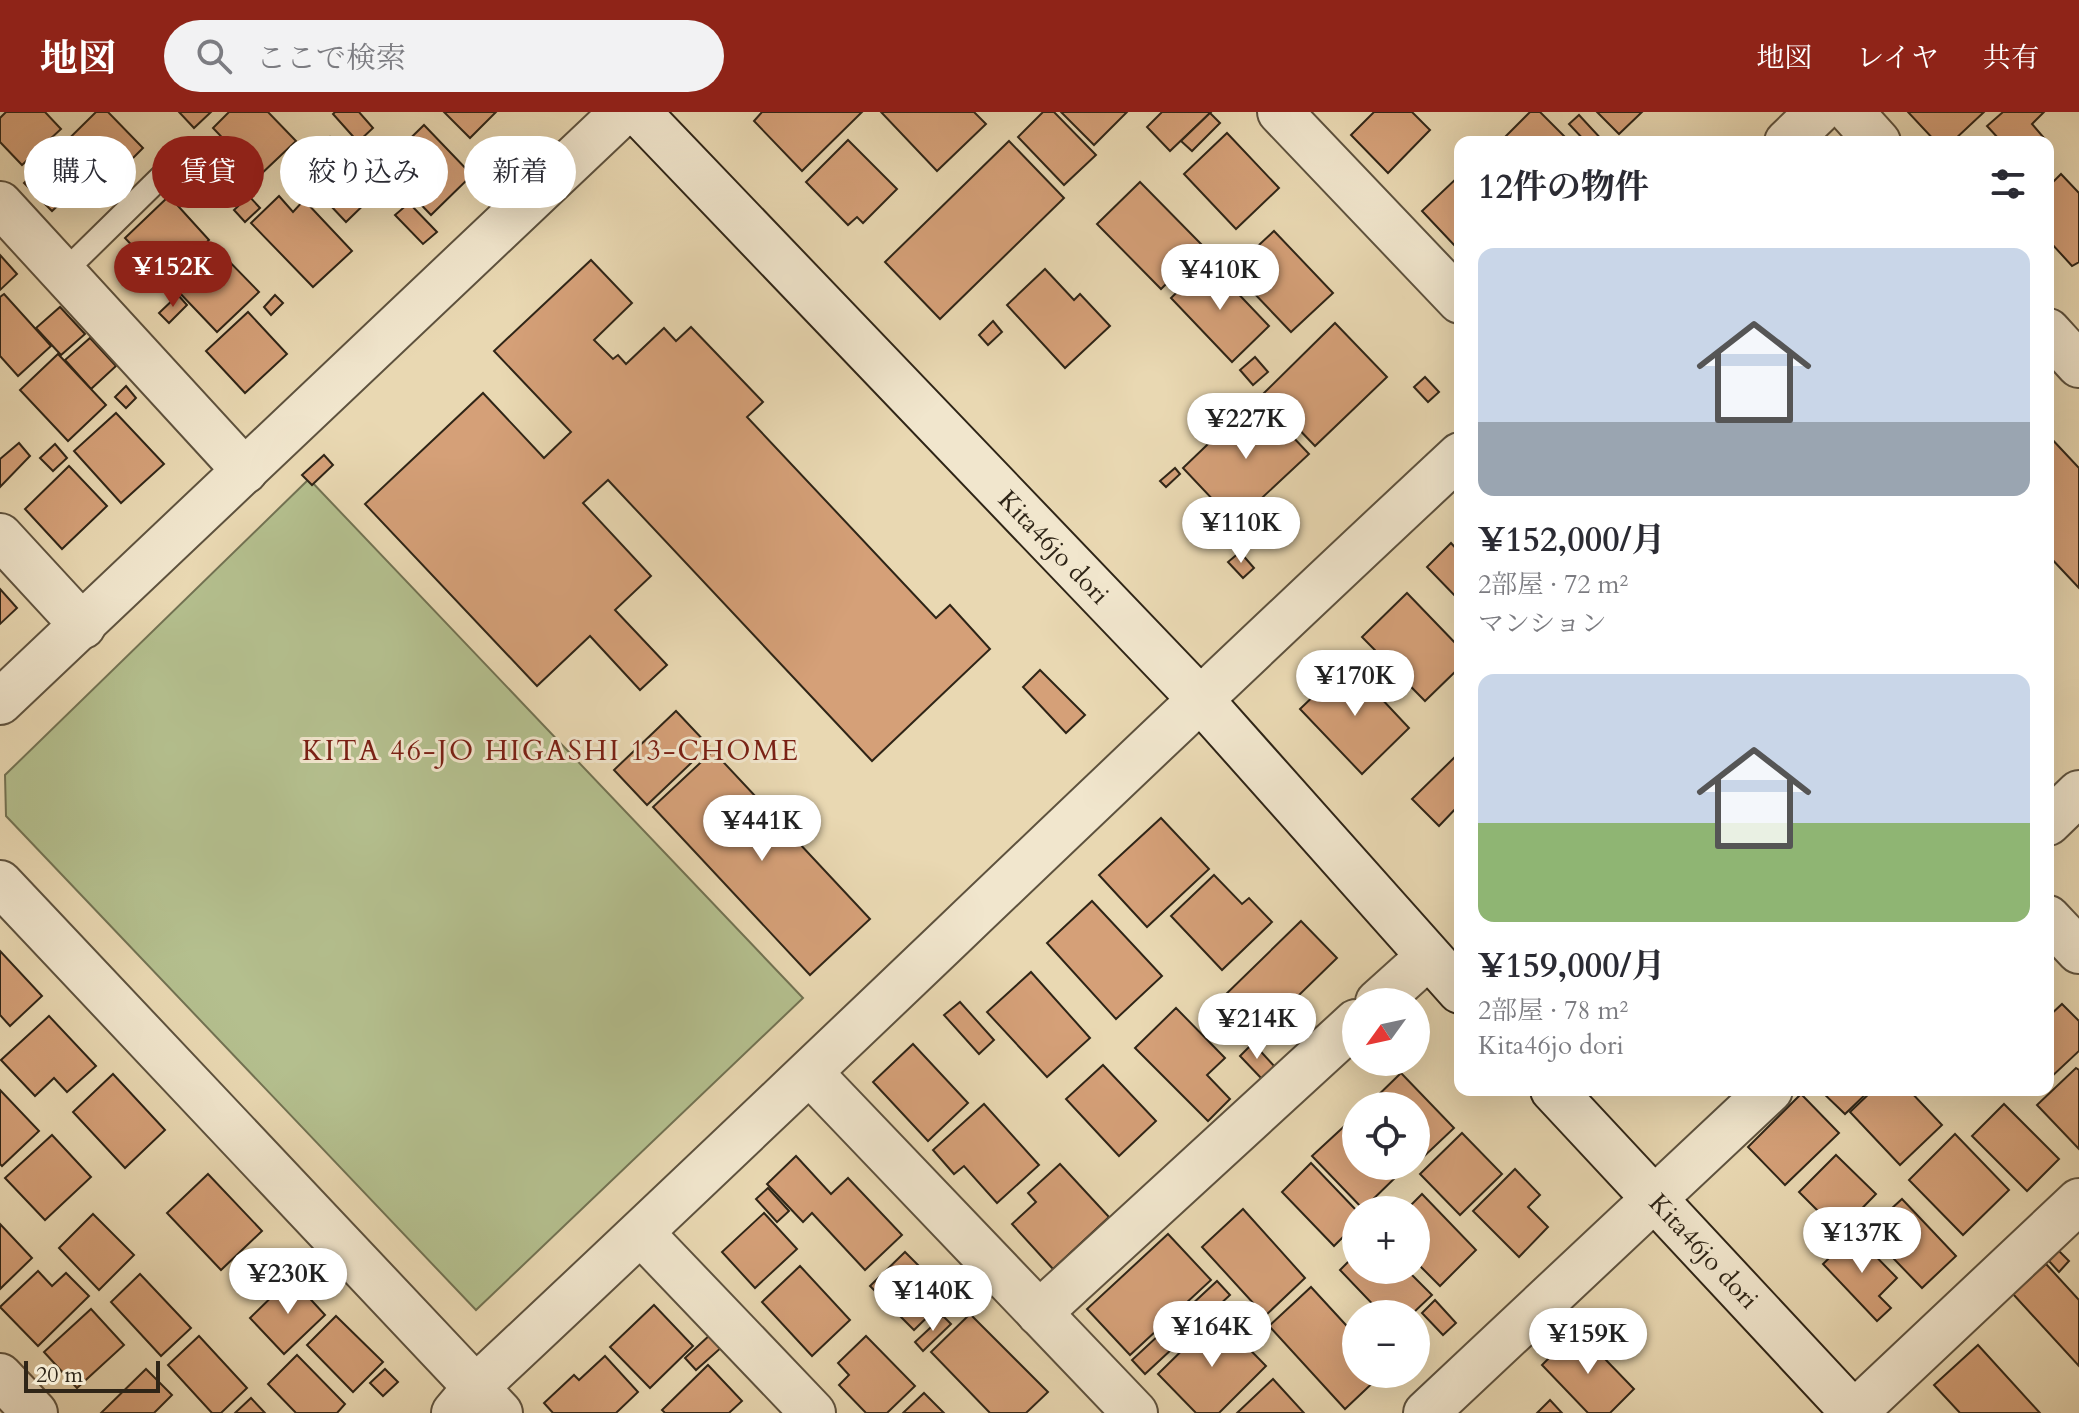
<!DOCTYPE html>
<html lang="ja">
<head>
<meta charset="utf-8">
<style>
  :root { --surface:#fff; --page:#f2f2f3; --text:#2b2b33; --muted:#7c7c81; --accent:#8f2418 }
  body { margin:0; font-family:Cardo,"Noto Serif JP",serif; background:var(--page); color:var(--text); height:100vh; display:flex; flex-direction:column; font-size:30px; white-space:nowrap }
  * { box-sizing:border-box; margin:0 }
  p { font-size:26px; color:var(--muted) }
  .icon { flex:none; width:44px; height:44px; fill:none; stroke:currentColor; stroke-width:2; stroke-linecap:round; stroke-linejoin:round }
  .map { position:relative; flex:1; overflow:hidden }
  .sheet { position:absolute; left:1454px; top:24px; width:600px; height:960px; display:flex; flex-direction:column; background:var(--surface); border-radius:16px; box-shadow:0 8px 32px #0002 }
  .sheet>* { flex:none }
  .banner { position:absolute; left:24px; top:24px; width:760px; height:72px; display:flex; gap:16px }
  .needle { width:52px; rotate:237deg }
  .fabs { position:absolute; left:1342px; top:876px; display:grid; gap:16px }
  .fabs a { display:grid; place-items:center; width:88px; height:88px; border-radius:50%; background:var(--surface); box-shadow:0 8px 32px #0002; font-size:40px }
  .scale { position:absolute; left:24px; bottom:20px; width:136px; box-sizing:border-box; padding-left:8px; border:4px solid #2f2517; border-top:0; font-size:22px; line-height:28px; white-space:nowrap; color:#2f2517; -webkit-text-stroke:6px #f1e6cd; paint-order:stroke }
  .price { position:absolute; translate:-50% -68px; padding:0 18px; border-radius:28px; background:#fff; color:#222; font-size:26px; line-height:52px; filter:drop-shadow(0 2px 4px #0008) }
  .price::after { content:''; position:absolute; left:50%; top:48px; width:24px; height:18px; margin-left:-12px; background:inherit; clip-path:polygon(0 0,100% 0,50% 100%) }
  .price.current { background:var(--accent); color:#fff }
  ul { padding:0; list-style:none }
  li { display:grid; align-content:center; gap:16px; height:424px; padding:0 24px }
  li span { display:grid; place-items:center; height:248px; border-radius:16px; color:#555 }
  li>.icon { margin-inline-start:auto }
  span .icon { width:144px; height:144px; fill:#fffc; stroke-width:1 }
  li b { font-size:34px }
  h2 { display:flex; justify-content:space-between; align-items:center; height:96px; padding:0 24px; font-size:34px }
  .tag { padding:0 28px; border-radius:36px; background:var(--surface); box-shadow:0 8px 32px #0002; font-size:28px; line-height:72px }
  .tag.current { background:var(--accent); color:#fff }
  header { display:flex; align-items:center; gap:48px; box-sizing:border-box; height:112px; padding:0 40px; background:var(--accent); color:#fff }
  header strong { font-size:38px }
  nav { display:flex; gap:44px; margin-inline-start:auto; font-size:28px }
  .search { width:560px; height:72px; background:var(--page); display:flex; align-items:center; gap:20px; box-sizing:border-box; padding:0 28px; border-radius:44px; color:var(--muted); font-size:30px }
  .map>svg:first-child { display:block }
  .green { fill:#b4bf8e; stroke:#727252; stroke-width:2 }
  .building { fill:#d5a078; stroke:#2f2517; stroke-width:2 }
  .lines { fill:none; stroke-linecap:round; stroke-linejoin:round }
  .lane-casing { stroke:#5e523e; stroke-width:26 }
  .street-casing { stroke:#5e523e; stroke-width:48 }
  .secondary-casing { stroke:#2f2517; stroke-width:48 }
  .lane { stroke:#f1e6cd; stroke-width:22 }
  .street { stroke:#f1e6cd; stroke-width:44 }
  .secondary { stroke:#f1e6cd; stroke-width:44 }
  .labels { text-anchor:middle; stroke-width:6; stroke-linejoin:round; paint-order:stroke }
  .street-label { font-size:26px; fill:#2f2517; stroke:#f1e6cd }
  .neighbourhood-label { font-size:28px; letter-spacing:2px; fill:#7a1f14; stroke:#f1e6cd }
</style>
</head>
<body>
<header>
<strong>地図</strong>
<div class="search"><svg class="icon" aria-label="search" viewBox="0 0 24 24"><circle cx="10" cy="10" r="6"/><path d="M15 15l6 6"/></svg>ここで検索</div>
<nav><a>地図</a><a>レイヤ</a><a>共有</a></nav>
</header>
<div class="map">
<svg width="2079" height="1301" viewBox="0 0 2079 1301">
  <rect width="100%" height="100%" fill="#e9d8b2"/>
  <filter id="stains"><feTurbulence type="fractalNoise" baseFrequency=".0025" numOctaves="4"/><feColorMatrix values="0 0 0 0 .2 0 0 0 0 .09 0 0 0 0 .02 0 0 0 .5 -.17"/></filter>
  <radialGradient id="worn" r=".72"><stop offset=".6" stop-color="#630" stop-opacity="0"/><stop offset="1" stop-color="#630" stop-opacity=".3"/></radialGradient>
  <!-- green -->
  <polygon class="green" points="309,367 803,886 476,1198 6,704 5,663"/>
  <!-- building -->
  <g class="building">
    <polygon points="6,0 45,0 61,17 22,53 0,30 0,6"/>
    <polygon points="96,0 108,0 143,36 96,83 83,70 52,99 24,71"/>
    <polygon points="179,0 211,0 194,16"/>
    <polygon points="229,0 268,0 296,29 259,64 213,16"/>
    <polygon points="335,0 359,0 373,16 358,30 333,2"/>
    <polygon points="444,0 496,0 470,26"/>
    <polygon points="762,0 862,0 802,59 754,9"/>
    <polygon points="881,0 974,0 986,12 937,59"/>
    <polygon points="1043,0 1054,0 1096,43 1064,73 1018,25"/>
    <polygon points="1061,0 1127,0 1094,33"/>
    <polygon points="1162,0 1211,0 1170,39 1147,15"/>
    <polygon points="1374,0 1412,0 1430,18 1388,61 1351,23"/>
    <polygon points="1530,0 1540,0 1570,30 1500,30"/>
    <polygon points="1597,0 1642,0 1619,22"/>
    <polygon points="1908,0 1984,0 1952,30 1936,30"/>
    <polygon points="2003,0 2044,0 2032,12 2044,26 2040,30 1996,30 1999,27 1987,14"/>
    <polygon points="1210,1 1220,11 1192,39 1181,29"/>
    <polygon points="1579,3 1604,30 1586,30 1569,12"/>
    <polygon points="424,13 472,63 431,103 383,53"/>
    <polygon points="1227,21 1279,76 1236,117 1184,62"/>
    <polygon points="330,25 380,77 346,110 296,57"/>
    <polygon points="848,28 897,77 863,111 857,105 848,113 806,70"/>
    <polygon points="1009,29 1064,86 940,207 885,150"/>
    <polygon points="2061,62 2079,81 2079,150 2072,154 2052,132 2048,135 2048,66 2052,71"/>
    <polygon points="1460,63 1460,131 1456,135 1422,99"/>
    <polygon points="1140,70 1204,135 1161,177 1097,112"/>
    <polygon points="169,84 209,128 165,169 125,126"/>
    <polygon points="249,84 260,96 245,110 234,98"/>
    <polygon points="279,84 293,100 304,88 352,139 313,175 251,111"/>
    <polygon points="409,91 437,120 423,132 395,103"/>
    <polygon points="1274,119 1333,181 1291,220 1232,158"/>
    <polygon points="217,137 259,180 217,220 175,176"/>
    <polygon points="0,143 17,162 0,178"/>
    <polygon points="591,148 632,191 594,228 613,247 618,243 626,252 664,216 676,229 691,215 763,290 747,305 936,506 950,493 990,537 872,649 608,368 583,391 651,464 615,498 667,553 640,578 590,524 537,574 365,392 483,281 544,346 571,320 494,239"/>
    <polygon points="1208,150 1269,214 1232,250 1171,186"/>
    <polygon points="1045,157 1074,188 1080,182 1110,214 1065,256 1007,193"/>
    <polygon points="4,182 51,234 18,264 0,244 0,185"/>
    <polygon points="178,183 187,193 169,211 159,201"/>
    <polygon points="275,183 283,191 271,203 264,195"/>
    <polygon points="60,195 85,222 61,243 36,216"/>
    <polygon points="248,200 287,242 245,281 206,239"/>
    <polygon points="993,209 1002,220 988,233 979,223"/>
    <polygon points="1335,211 1387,265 1315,334 1264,281"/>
    <polygon points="90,226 116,254 91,277 65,248"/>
    <polygon points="58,242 106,293 68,329 20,278"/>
    <polygon points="1255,245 1268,260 1253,273 1240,258"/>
    <polygon points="1425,265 1439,280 1428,290 1414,275"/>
    <polygon points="126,274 136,286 126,296 115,285"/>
    <polygon points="1256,286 1309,342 1235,411 1183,356"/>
    <polygon points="116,301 164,352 121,391 74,339"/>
    <polygon points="2048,323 2079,356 2079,476 2048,443"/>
    <polygon points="19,331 30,344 0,375 0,347"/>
    <polygon points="55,332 67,346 53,359 40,346"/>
    <polygon points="324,343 333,353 312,373 302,363"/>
    <polygon points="69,354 107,394 62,437 25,397"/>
    <polygon points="1175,356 1180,362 1166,375 1160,369"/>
    <polygon points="1451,431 1460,441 1460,489 1427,455"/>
    <polygon points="1240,440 1254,456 1243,466 1228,450"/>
    <polygon points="0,477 17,496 0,512"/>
    <polygon points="1407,481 1460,536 1460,555 1425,589 1362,525"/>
    <polygon points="1348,551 1409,616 1362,662 1300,597"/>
    <polygon points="1040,558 1085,603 1066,621 1023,575"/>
    <polygon points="676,599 709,634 647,693 614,658"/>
    <polygon points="713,639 870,807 810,863 653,695"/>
    <polygon points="1460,640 1460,692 1439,714 1412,687"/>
    <polygon points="1161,706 1209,757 1147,815 1099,763"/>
    <polygon points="1214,763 1242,792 1249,786 1272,810 1222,858 1171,804"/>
    <polygon points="1092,789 1162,864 1116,907 1047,831"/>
    <polygon points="1301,809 1337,846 1257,924 1221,887"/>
    <polygon points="0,839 42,884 10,914 0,903"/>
    <polygon points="1031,860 1090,926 1047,965 987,900"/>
    <polygon points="960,890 994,928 979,942 944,903"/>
    <polygon points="2062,892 2079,909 2079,939 2048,968 2048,905"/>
    <polygon points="1176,896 1225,946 1207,963 1230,987 1208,1009 1135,936"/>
    <polygon points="49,904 96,954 67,980 54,966 35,984 1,948"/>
    <polygon points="1253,931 1275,955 1262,967 1240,944"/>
    <polygon points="913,932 968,991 928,1029 873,970"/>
    <polygon points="1103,953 1156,1009 1119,1044 1066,987"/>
    <polygon points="2076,956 2079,958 2079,1037 2037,993"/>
    <polygon points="1401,961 1454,1016 1416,1052 1416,994 1367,994"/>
    <polygon points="113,962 165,1018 125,1056 73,1000"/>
    <polygon points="0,978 39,1019 2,1054 0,1052"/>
    <polygon points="1825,978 1870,978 1845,1002 1822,980"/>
    <polygon points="1873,978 1909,978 1942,1013 1900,1053 1850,1000"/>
    <polygon points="1801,982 1839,1021 1785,1073 1748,1035"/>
    <polygon points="984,992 1039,1053 997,1091 964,1054 954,1062 933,1038"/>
    <polygon points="2004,992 2059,1047 2027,1079 1972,1024"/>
    <polygon points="1350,1009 1356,1015 1356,1054 1393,1054 1400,1061 1363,1097 1312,1044"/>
    <polygon points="1462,1021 1502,1062 1460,1103 1420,1062"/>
    <polygon points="1955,1022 2009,1078 1963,1123 1909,1068"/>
    <polygon points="52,1023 91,1065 45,1108 5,1066"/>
    <polygon points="1836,1043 1876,1082 1839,1120 1799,1080"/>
    <polygon points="796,1044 831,1082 848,1066 902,1123 865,1158 812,1101 803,1110 767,1072"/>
    <polygon points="1311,1051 1356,1098 1356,1112 1334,1134 1282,1080"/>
    <polygon points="1060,1052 1109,1105 1053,1157 1012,1112 1036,1090 1028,1081"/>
    <polygon points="1515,1057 1540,1083 1528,1095 1548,1115 1519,1145 1473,1099"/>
    <polygon points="208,1062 262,1119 221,1158 167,1101"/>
    <polygon points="768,1076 789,1099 777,1110 756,1087"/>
    <polygon points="1422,1082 1476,1138 1440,1174 1416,1150 1416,1098 1406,1098"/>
    <polygon points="1902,1087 1956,1144 1922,1176 1867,1119"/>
    <polygon points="1243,1097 1305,1166 1265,1204 1202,1135"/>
    <polygon points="764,1101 797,1137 755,1176 722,1140"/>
    <polygon points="93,1102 134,1143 99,1178 59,1136"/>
    <polygon points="0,1112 32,1146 0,1177"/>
    <polygon points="1168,1122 1211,1168 1130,1243 1087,1197"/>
    <polygon points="1854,1122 1897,1166 1879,1184 1891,1196 1877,1209 1823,1152"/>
    <polygon points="2059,1139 2069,1149 2059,1160 2049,1149"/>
    <polygon points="905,1140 949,1184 914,1218 870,1174"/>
    <polygon points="1356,1142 1356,1158 1407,1158 1432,1183 1412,1202 1382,1202 1340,1158"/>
    <polygon points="2046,1152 2079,1188 2079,1254 2013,1182"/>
    <polygon points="800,1154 850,1208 812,1244 762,1190"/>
    <polygon points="38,1159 52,1174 66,1161 89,1184 38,1234 0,1195"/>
    <polygon points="140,1162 191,1216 161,1244 111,1190"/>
    <polygon points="291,1166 325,1203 284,1242 250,1206"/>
    <polygon points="1217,1169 1230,1183 1145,1262 1132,1248"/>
    <polygon points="1311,1175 1356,1224 1356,1262 1382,1262 1345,1297 1269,1214"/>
    <polygon points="1435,1188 1456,1211 1443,1223 1422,1201"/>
    <polygon points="654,1193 693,1234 650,1276 610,1235"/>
    <polygon points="91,1197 124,1233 77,1276 44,1240"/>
    <polygon points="970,1202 1048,1280 1026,1301 990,1301 931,1240"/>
    <polygon points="336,1204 383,1250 353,1280 307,1233"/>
    <polygon points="943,1204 951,1212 923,1239 915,1230"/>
    <polygon points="1217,1204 1266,1254 1219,1301 1196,1301 1158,1262"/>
    <polygon points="1577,1218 1634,1277 1610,1301 1588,1301 1542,1253"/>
    <polygon points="712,1221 723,1234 696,1258 685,1246"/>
    <polygon points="199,1224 247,1276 221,1301 212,1301 168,1253"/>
    <polygon points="866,1224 915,1274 887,1301 866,1301 839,1273 849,1263 838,1251"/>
    <polygon points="1978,1233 2040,1301 1960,1301 1934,1273"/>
    <polygon points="297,1243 345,1292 337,1301 296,1301 268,1272"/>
    <polygon points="605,1244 638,1280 616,1301 553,1301 544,1291 574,1263 579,1268"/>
    <polygon points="708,1253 742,1289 729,1301 665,1301 662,1298"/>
    <polygon points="146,1257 172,1283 154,1301 101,1301"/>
    <polygon points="385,1257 398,1270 383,1284 370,1271"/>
    <polygon points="1273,1267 1304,1301 1237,1301"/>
    <polygon points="924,1281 944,1301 903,1301"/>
    <polygon points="251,1286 265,1301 235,1301"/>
    <polygon points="1550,1288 1562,1301 1537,1301"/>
  </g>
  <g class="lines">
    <!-- lane casing -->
    <g class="lane-casing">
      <polyline id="lane" points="63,161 167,59"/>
    </g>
    <!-- street casing -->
    <g class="street-casing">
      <g id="street">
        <polyline points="1280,0 1460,189"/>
        <polyline points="1851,0 1878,30"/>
        <polyline points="1787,30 1818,0"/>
        <polyline points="0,92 245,359"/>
        <polyline points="2048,219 2079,253"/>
        <polyline points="0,424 83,514"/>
        <polyline points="0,590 623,0"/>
        <polyline points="2048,711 2079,681"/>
        <polyline points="0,771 500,1301"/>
        <polyline points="2048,806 2079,839"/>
        <polyline points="1378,890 1428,845"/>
        <polyline points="810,961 1135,1301"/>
        <polyline points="642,1122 813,1301"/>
        <polyline points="1039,1201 1356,910"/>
        <polyline points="0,1264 35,1301"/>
        <path d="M454,1301L475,1276C806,967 1129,651 1460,343"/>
        <polyline points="1426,1301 1770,978"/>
        <polyline points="1854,1301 2079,1089"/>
      </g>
    </g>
    <!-- secondary casing -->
    <g class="secondary-casing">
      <g id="secondary">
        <polyline points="638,0 1199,586 1460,879"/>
        <polyline points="1553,978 1854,1301"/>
      </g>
    </g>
    <!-- lane -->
    <use href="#lane" class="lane"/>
    <!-- street -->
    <use href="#street" class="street"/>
    <!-- secondary -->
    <use href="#secondary" class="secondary"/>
  </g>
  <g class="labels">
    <!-- street labels -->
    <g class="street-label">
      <text transform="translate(1054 435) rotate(46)" y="9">Kita46jo dori</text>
      <text transform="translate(1704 1139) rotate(47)" y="9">Kita46jo dori</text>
    </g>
    <!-- neighbourhood labels -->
    <g class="neighbourhood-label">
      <text x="551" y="648">KITA 46-JO HIGASHI 13-CHOME</text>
    </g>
  </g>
  <rect width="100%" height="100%" filter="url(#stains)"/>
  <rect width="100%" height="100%" fill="url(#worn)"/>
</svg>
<div class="fabs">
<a><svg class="needle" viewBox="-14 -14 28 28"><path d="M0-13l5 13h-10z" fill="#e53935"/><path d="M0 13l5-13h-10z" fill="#7c7c81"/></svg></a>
<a><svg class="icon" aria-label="locate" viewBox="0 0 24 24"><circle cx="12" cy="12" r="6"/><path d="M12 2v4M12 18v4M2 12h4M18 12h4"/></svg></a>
<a>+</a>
<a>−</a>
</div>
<div class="scale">20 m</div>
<b class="price current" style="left:173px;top:197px">¥152K</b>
<b class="price" style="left:1220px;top:200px">¥410K</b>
<b class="price" style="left:1246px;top:349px">¥227K</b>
<b class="price" style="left:1241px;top:453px">¥110K</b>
<b class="price" style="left:1355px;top:606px">¥170K</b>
<b class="price" style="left:762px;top:751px">¥441K</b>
<b class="price" style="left:1257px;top:949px">¥214K</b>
<b class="price" style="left:1862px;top:1163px">¥137K</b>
<b class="price" style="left:288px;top:1204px">¥230K</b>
<b class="price" style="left:933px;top:1221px">¥140K</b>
<b class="price" style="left:1212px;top:1257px">¥164K</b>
<b class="price" style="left:1588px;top:1264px">¥159K</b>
<div class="banner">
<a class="tag">購入</a>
<a class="tag current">賃貸</a>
<a class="tag">絞り込み</a>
<a class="tag">新着</a>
</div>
<section class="sheet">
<h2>12件の物件<svg class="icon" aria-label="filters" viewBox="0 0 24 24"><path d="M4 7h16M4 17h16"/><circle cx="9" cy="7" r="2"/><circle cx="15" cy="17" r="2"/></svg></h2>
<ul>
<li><span style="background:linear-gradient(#c9d6e8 70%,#9aa5b1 0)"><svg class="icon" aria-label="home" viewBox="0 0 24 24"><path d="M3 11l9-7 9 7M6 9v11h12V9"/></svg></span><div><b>¥152,000/月</b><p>2部屋 · 72 m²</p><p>マンション</p></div></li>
<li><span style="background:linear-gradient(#c9d6e8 60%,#8fb573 0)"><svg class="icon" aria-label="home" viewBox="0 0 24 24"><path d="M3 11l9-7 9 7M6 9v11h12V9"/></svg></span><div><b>¥159,000/月</b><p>2部屋 · 78 m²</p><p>Kita46jo dori</p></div></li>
</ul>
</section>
</div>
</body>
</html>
